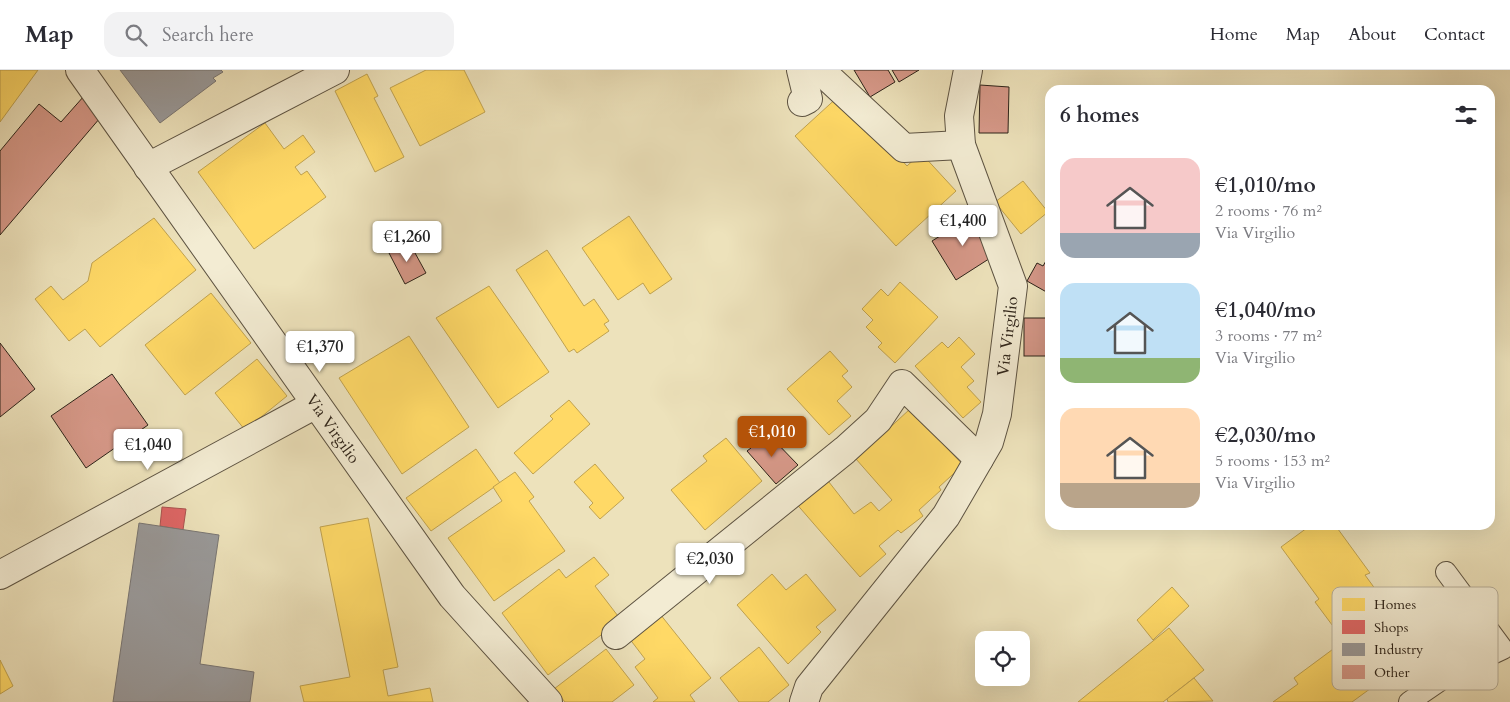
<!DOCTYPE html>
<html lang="en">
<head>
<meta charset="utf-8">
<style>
  :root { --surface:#fff; --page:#f2f2f3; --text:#2b2b33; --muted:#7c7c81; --line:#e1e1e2; --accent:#b45309 }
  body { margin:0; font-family:Cardo,serif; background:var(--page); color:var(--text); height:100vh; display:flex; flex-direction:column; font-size:19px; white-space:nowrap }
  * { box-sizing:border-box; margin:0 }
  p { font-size:16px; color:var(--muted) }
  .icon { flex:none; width:28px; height:28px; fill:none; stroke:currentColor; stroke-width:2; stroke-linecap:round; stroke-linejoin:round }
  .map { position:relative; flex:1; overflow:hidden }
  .panel { position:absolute; left:1045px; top:15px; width:450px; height:445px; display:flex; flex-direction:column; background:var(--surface); border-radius:15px; box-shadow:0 5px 20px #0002 }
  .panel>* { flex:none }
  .fabs { position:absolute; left:975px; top:561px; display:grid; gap:10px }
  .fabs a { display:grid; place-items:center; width:55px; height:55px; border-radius:10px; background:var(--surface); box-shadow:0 5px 20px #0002; font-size:25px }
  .price { position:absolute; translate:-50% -42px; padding:0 11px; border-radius:5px; background:#fff; color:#222; font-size:16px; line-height:32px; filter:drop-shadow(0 1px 2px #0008) }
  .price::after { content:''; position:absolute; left:50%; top:30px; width:15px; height:11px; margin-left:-8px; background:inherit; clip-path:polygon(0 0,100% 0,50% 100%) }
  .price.active { background:var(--accent); color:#fff }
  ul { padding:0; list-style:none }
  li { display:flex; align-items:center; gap:15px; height:125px; padding:0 15px }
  li span { display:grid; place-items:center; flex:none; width:140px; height:100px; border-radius:15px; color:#555 }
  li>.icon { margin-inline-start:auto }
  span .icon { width:60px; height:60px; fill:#fffc; stroke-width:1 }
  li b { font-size:21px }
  h2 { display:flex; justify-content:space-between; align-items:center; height:60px; padding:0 15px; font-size:21px }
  header { display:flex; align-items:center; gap:30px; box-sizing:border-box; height:70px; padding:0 25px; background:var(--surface); border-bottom:1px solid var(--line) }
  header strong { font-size:24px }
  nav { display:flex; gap:28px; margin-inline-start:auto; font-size:18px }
  .search { width:350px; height:45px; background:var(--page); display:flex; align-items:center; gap:12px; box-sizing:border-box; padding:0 18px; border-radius:15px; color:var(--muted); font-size:19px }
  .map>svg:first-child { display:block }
  .homes { fill:#ffd966; stroke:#c0a24f }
  .shops { fill:#e06666; stroke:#aa524f }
  .industry { fill:#999; stroke:#797673 }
  .building { fill:#d69888; stroke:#2d2319 }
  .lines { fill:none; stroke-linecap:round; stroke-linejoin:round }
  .service-casing { stroke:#5d5342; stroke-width:22 }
  .minor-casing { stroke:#5d5342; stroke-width:30 }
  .service { stroke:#f3ecd3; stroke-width:20 }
  .minor { stroke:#f3ecd3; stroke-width:28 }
  .labels { text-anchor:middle; stroke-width:5; stroke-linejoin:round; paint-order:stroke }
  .street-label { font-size:16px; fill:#2d2319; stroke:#f3ecd3 }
  .key { fill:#f3ecd3; stroke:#b8b09b; stroke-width:1 }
  .key-label { font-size:14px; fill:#2d2319 }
</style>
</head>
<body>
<header>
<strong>Map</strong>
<div class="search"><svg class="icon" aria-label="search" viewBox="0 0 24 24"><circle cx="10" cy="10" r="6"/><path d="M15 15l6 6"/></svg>Search here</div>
<nav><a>Home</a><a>Map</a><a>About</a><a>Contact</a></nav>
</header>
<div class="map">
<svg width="1510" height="632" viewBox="0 0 1510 632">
  <rect width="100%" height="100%" fill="#ede2bb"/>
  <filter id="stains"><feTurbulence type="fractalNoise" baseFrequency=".004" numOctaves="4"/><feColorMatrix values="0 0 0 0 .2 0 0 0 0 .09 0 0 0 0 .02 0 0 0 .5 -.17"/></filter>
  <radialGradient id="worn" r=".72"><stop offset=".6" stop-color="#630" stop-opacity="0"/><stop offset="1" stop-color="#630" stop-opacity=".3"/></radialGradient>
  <!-- homes -->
  <g class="homes">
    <polygon points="0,0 38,0 0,52"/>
    <polygon points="426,0 464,0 485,42 420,76 390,18"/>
    <polygon points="367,4 378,26 374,28 404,87 375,102 335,21"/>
    <polygon points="841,24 907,96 921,83 956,121 896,176 795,66"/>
    <polygon points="265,53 284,79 303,65 315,82 295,97 301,105 307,101 326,127 254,179 198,102"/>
    <polygon points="1023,111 1048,142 1021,164 995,132"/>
    <polygon points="629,146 672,209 650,224 643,213 618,230 582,178"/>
    <polygon points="154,148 196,200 100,277 85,259 69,271 35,229 51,216 63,230 88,211 92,193"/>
    <polygon points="547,180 584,236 594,229 609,251 604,254 609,261 577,283 574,279 569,282 516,200"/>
    <polygon points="900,212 938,247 895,293 878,277 882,273 866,257 873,250 862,239 881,219 888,226"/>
    <polygon points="489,216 549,302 498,338 436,248"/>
    <polygon points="211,223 251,273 185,325 145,275"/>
    <polygon points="409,266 469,357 402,404 339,308"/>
    <polygon points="959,267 975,284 961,297 974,311 967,317 981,332 963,348 915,296 942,272 948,278"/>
    <polygon points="830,281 848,301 842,306 852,317 837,331 851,346 829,365 787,319"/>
    <polygon points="257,289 287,326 245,360 215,323"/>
    <polygon points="569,330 590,354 533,404 514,383 553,349 550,346"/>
    <polygon points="910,339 963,395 939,417 941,420 919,440 923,446 901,463 898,460 879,476 886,484 860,507 794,431 825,407 854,444 871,432 879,441 892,430 856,389"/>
    <polygon points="726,368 762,411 705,460 671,420 707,391 703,386"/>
    <polygon points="476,379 500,413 431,461 406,428"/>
    <polygon points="595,394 624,428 600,449 589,437 593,433 574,412"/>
    <polygon points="515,402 534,427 529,431 565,481 494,531 448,468 502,431 493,417"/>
    <polygon points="368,448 398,597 383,600 388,626 430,618 433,632 304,632 300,616 350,607 320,457"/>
    <polygon points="1311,455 1335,455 1370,503 1365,505 1397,549 1355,580 1378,613 1352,632 1273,632 1298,614 1294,608 1344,571 1315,532 1319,529 1281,477"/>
    <polygon points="594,487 609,505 595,516 621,550 548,605 502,543 559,499 566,508"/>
    <polygon points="772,504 786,520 806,504 836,540 816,557 821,562 788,594 737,535"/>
    <polygon points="1172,517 1189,536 1153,570 1137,550"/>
    <polygon points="660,544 711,608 690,625 695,632 653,632 658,628 635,597 645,589 629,568"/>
    <polygon points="1169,558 1204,600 1163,632 1078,632"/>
    <polygon points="759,577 789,615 768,632 739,632 720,608"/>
    <polygon points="606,579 634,615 612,632 565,632 554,619"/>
    <polygon points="0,590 13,616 0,624"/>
    <polygon points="1194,608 1213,631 1168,632 1167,629"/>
  </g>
  <!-- shops -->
  <polygon class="shops" points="162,437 186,439 183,460 160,456"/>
  <!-- industry -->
  <g class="industry">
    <polygon points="120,0 221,0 223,2 213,8 216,11 160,53"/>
    <polygon points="139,453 219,465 200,594 254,602 250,632 113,632"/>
  </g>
  <!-- building -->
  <g class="building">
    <polygon points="854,0 888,0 895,12 870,27"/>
    <polygon points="892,0 919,0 899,12"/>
    <polygon points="980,15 1009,17 1008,63 979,63"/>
    <polygon points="84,26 100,48 0,165 0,81 39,34 61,52"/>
    <polygon points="967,142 995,185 956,210 932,171 956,156 953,151"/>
    <polygon points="409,172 426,203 405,214 389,183"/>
    <polygon points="1050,184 1050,224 1027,211 1037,193 1043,196"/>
    <rect x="1024" y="248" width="26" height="38"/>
    <polygon points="0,273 35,319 0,347"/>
    <polygon points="112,304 148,355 86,398 51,346"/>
    <polygon points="761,365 765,372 771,367 798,395 776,414 747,381 751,378 748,374"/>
  </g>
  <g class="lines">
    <!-- service casing -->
    <g class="service-casing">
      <polyline id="service" points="1409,632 1450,604 1503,579 1446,502"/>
    </g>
    <!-- minor casing -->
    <g class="minor-casing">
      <g id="minor">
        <path id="s1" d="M80,0L452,526L548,632"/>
        <polyline points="801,0 808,29 802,32"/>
        <polyline points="820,0 904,78 961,75"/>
        <polyline points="148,97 335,0"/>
        <polyline points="0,505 316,334"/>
        <polyline points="616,565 845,380 878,350 902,314 979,389"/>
        <path id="s2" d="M804,632L809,617L946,446L989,372L997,344L1013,216L961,75L959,46L968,0"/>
      </g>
    </g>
    <!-- service -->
    <use href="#service" class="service"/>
    <!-- minor -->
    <use href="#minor" class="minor"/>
  </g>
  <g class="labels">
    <!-- street labels -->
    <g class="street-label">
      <text dy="6" stroke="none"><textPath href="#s2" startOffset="428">Via Virgilio</textPath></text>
      <text dy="6" stroke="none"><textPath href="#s1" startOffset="439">Via Virgilio</textPath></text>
    </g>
  </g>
  <!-- legend -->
  <rect x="1332" y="517" width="166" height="103" rx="8" class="key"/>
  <rect x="1342" y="528" width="23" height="13" fill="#ffd966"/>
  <rect x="1342" y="550" width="23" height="14" fill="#e06666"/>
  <rect x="1342" y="573" width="23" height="13" fill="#999"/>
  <rect x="1342" y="595" width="23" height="14" fill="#d69888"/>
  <g class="key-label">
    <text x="1374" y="539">Homes</text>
    <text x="1374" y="562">Shops</text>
    <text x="1374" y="584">Industry</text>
    <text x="1374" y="607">Other</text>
  </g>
  <rect width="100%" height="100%" filter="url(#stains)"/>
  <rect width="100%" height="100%" fill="url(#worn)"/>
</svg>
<div class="fabs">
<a><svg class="icon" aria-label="locate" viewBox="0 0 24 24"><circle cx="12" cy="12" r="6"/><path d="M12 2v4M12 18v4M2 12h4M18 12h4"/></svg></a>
</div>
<b class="price" style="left:963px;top:177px">€1,400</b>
<b class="price" style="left:407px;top:193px">€1,260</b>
<b class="price" style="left:320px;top:303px">€1,370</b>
<b class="price active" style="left:772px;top:388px">€1,010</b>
<b class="price" style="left:148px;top:401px">€1,040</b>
<b class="price" style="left:710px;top:515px">€2,030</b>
<section class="panel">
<h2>6 homes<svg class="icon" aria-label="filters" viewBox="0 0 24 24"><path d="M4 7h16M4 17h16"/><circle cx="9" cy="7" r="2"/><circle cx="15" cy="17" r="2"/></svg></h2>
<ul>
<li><span style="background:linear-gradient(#f6c9c9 75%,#9aa5b1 0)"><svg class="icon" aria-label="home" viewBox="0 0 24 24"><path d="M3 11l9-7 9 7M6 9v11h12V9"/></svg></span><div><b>€1,010/mo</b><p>2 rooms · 76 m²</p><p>Via Virgilio</p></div></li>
<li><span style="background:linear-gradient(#bfe0f5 75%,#8fb573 0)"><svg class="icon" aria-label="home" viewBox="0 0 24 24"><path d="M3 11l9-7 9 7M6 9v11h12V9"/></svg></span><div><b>€1,040/mo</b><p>3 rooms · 77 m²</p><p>Via Virgilio</p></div></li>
<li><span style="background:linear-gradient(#ffd9b3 75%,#b9a48a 0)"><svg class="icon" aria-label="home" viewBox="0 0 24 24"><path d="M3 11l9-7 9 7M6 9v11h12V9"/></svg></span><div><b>€2,030/mo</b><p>5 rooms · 153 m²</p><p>Via Virgilio</p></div></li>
</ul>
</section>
</div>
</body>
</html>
